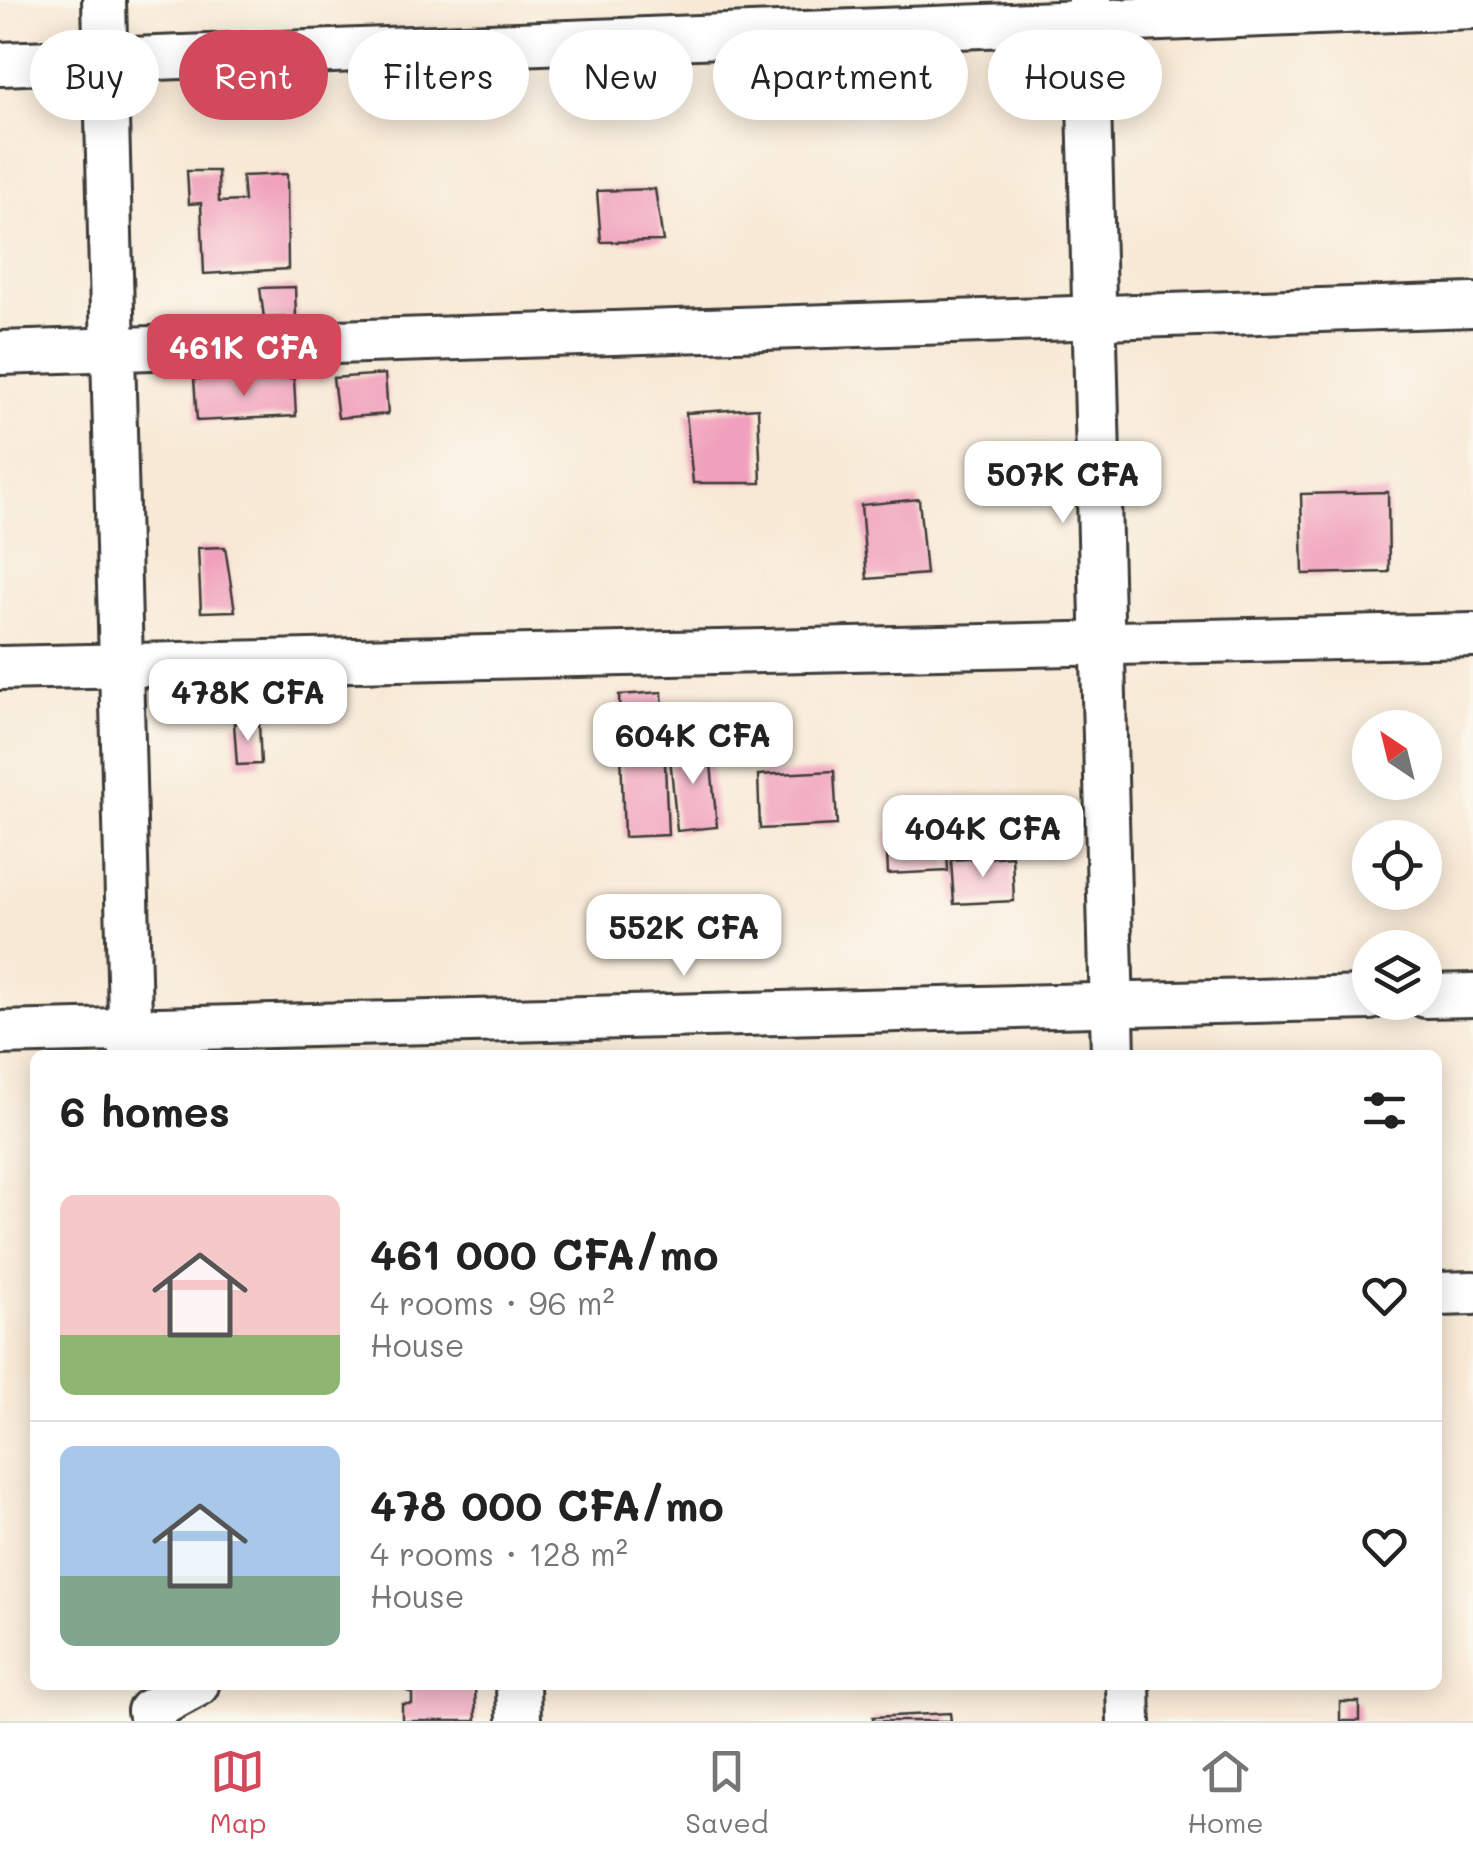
<!DOCTYPE html>
<html lang="en">
<head>
<meta charset="utf-8">
<style>
  :root { --surface:#fff; --page:#f2f2f2; --text:#222; --muted:#767676; --line:#e0e0e0; --accent:#d1495b }
  body { margin:0; font-family:Mali,sans-serif; background:var(--page); color:var(--text); height:100vh; display:flex; flex-direction:column; font-size:38px; white-space:nowrap }
  * { box-sizing:border-box; margin:0 }
  p { font-size:32px; color:var(--muted) }
  .icon { flex:none; width:55px; height:55px; fill:none; stroke:currentColor; stroke-width:2; stroke-linecap:round; stroke-linejoin:round }
  .map { position:relative; flex:1; overflow:hidden }
  .side { position:absolute; left:30px; top:1050px; width:1412px; height:640px; display:flex; flex-direction:column; background:var(--surface); border-radius:15px; box-shadow:0 5px 25px #0003 }
  .side>* { flex:none }
  .guide { position:absolute; left:30px; top:30px; width:1415px; height:90px; display:flex; gap:20px }
  .needle { width:65px; rotate:325deg }
  .fabs { position:absolute; left:1352px; top:710px; display:grid; gap:20px }
  .fabs a { display:grid; place-items:center; width:90px; height:90px; border-radius:50%; background:var(--surface); box-shadow:0 5px 25px #0003; font-size:50px }
  .price { position:absolute; translate:-50% -85px; padding:0 22px; border-radius:20px; background:#fff; color:#222; font-size:32px; line-height:65px; filter:drop-shadow(0 2px 5px #0008) }
  .price::after { content:''; position:absolute; left:50%; top:60px; width:30px; height:22px; margin-left:-15px; background:inherit; clip-path:polygon(0 0,100% 0,50% 100%) }
  .price.current { background:var(--accent); color:#fff }
  ul { padding:0; list-style:none }
  li { display:flex; align-items:center; gap:30px; height:250px; padding:0 30px }
  li+li { border-top:2px solid var(--line) }
  li span { display:grid; place-items:center; flex:none; width:280px; height:200px; border-radius:15px; color:#555 }
  li>.icon { margin-inline-start:auto }
  span .icon { width:120px; height:120px; fill:#fffc; stroke-width:1 }
  li b { font-size:42px }
  h2 { display:flex; justify-content:space-between; align-items:center; height:120px; padding:0 30px; font-size:42px }
  .chip { padding:0 35px; border-radius:45px; background:var(--surface); box-shadow:0 5px 25px #0003; font-size:35px; line-height:90px }
  .chip.current { background:var(--accent); color:#fff }
  .dock { display:flex; justify-content:space-around; align-items:center; height:140px; border-top:2px solid var(--line); background:var(--surface); font-size:28px; color:var(--muted) }
  .dock a { display:grid; justify-items:center; gap:5px }
  .dock .current { color:var(--accent) }
  .map>svg:first-child { display:block }
  .building { fill:#f0a0bc }
  .lines { fill:none; stroke-linecap:round; stroke-linejoin:round }
  .minor-casing { stroke:#3d3b38; stroke-width:48 }
  .minor { stroke:#fff; stroke-width:42 }
</style>
</head>
<body>
<div class="map">
<svg width="1473" height="1721" viewBox="0 0 1473 1721">
  <rect width="100%" height="100%" fill="#fbf7ec"/>
  <filter id="ink" filterUnits="userSpaceOnUse"><feTurbulence type="fractalNoise" baseFrequency=".01" numOctaves="2"/><feDisplacementMap in="SourceGraphic" scale="20" xChannelSelector="R" yChannelSelector="G"/><feConvolveMatrix kernelMatrix="1 2 1 2 8 2 1 2 1" color-interpolation-filters="sRGB"/></filter>
  <filter id="wash" filterUnits="userSpaceOnUse"><feTurbulence type="fractalNoise" baseFrequency=".0048" numOctaves="4" result="noise"/><feDisplacementMap in="SourceGraphic" scale="40" xChannelSelector="R" yChannelSelector="G"/><feGaussianBlur stdDeviation="2.25" result="paint"/><feColorMatrix in="noise" values="0 0 0 0 0 0 0 0 0 0 0 0 0 0 0 0 0 1.4 0 .05"/><feComposite in="paint" operator="in"/></filter>
  <g filter="url(#wash)">
    <rect width="100%" height="100%" fill="#f8e9d6"/>
    <g id="blocks">
      <!-- building -->
      <g class="building">
        <polygon points="187,171 218,171 219,202 244,201 242,176 287,174 288,269 204,274 201,203 189,204"/>
        <polygon points="655,189 663,241 601,242 597,191"/>
        <polygon points="295,287 296,317 264,318 260,288"/>
        <polygon points="385,374 388,414 338,418 333,378"/>
        <polygon points="294,378 296,416 197,421 194,379"/>
        <polygon points="758,408 761,483 693,483 686,413"/>
        <polygon points="1388,492 1389,572 1303,574 1301,494"/>
        <polygon points="919,499 926,574 867,579 861,505"/>
        <polygon points="225,547 235,611 201,612 198,548"/>
        <polygon points="662,692 668,835 624,837 619,695"/>
        <polygon points="234,723 259,723 261,764 237,765"/>
        <polygon points="709,743 717,827 677,831 669,746"/>
        <polygon points="834,771 837,825 760,829 758,775"/>
        <polygon points="946,828 948,871 888,874 886,832"/>
        <polygon points="1012,856 1014,901 954,904 951,860"/>
        <polygon points="405,1685 475,1685 476,1721 402,1721 402,1704 412,1704 412,1693 405,1690"/>
        <rect x="1340" y="1702" width="19" height="19"/>
        <polygon points="950,1713 951,1721 873,1721 873,1717"/>
      </g>
    </g>
  </g>
  <g filter="url(#ink)">
    <use href="#blocks" fill-opacity="0" stroke="#3d3b38" stroke-width="2.5"/>
    <g class="lines">
      <!-- minor casing -->
      <g class="minor-casing">
        <g id="minor">
          <polyline points="104,0 131,1055"/>
          <polyline points="1089,0 1087,22 1113,1055"/>
          <polyline points="0,64 1473,7"/>
          <polyline points="0,353 1473,305"/>
          <polyline points="0,668 1473,635"/>
          <polyline points="1425,996 1473,995"/>
          <polyline points="0,1033 1370,998"/>
          <polyline points="1438,1294 1473,1293"/>
          <polyline points="518,1685 519,1721"/>
          <polyline points="1128,1685 1129,1721"/>
          <polyline points="149,1711 197,1685"/>
        </g>
      </g>
      <!-- minor -->
      <use href="#minor" class="minor"/>
    </g>
  </g>
</svg>
<div class="fabs">
<a><svg class="needle" viewBox="-14 -14 28 28"><path d="M0-13l5 13h-10z" fill="#e53935"/><path d="M0 13l5-13h-10z" fill="#767676"/></svg></a>
<a><svg class="icon" aria-label="locate" viewBox="0 0 24 24"><circle cx="12" cy="12" r="6"/><path d="M12 2v4M12 18v4M2 12h4M18 12h4"/></svg></a>
<a><svg class="icon" aria-label="layers" viewBox="0 0 24 24"><path d="M12 4l9 5-9 5-9-5zM3 14l9 5 9-5"/></svg></a>
</div>
<b class="price current" style="left:244px;top:399px">461K CFA</b>
<b class="price" style="left:1063px;top:526px">507K CFA</b>
<b class="price" style="left:248px;top:744px">478K CFA</b>
<b class="price" style="left:693px;top:787px">604K CFA</b>
<b class="price" style="left:983px;top:880px">404K CFA</b>
<b class="price" style="left:684px;top:979px">552K CFA</b>
<div class="guide">
<a class="chip">Buy</a>
<a class="chip current">Rent</a>
<a class="chip">Filters</a>
<a class="chip">New</a>
<a class="chip">Apartment</a>
<a class="chip">House</a>
</div>
<section class="side">
<h2>6 homes<svg class="icon" aria-label="filters" viewBox="0 0 24 24"><path d="M4 7h16M4 17h16"/><circle cx="9" cy="7" r="2"/><circle cx="15" cy="17" r="2"/></svg></h2>
<ul>
<li><span style="background:linear-gradient(#f6c9c9 70%,#8fb573 0)"><svg class="icon" aria-label="home" viewBox="0 0 24 24"><path d="M3 11l9-7 9 7M6 9v11h12V9"/></svg></span><div><b>461 000 CFA/mo</b><p>4 rooms · 96 m²</p><p>House</p></div><svg class="icon" aria-label="heart" viewBox="0 0 24 24"><path d="M12 20l-8-8c-3-5 5-10 8-4 3-6 11-1 8 4z"/></svg></li>
<li><span style="background:linear-gradient(#a9c7e8 65%,#7fa58c 0)"><svg class="icon" aria-label="home" viewBox="0 0 24 24"><path d="M3 11l9-7 9 7M6 9v11h12V9"/></svg></span><div><b>478 000 CFA/mo</b><p>4 rooms · 128 m²</p><p>House</p></div><svg class="icon" aria-label="heart" viewBox="0 0 24 24"><path d="M12 20l-8-8c-3-5 5-10 8-4 3-6 11-1 8 4z"/></svg></li>
</ul>
</section>
</div>
<nav class="dock">
<a class="current"><svg class="icon" aria-label="map" viewBox="0 0 24 24"><path d="M3 6l6-2 6 2 6-2v14l-6 2-6-2-6 2zM9 4v14M15 6v14"/></svg>Map</a>
<a><svg class="icon" aria-label="saved" viewBox="0 0 24 24"><path d="M7 4h10v16l-5-4-5 4z"/></svg>Saved</a>
<a><svg class="icon" aria-label="home" viewBox="0 0 24 24"><path d="M3 11l9-7 9 7M6 9v11h12V9"/></svg>Home</a>
</nav>
</body>
</html>
